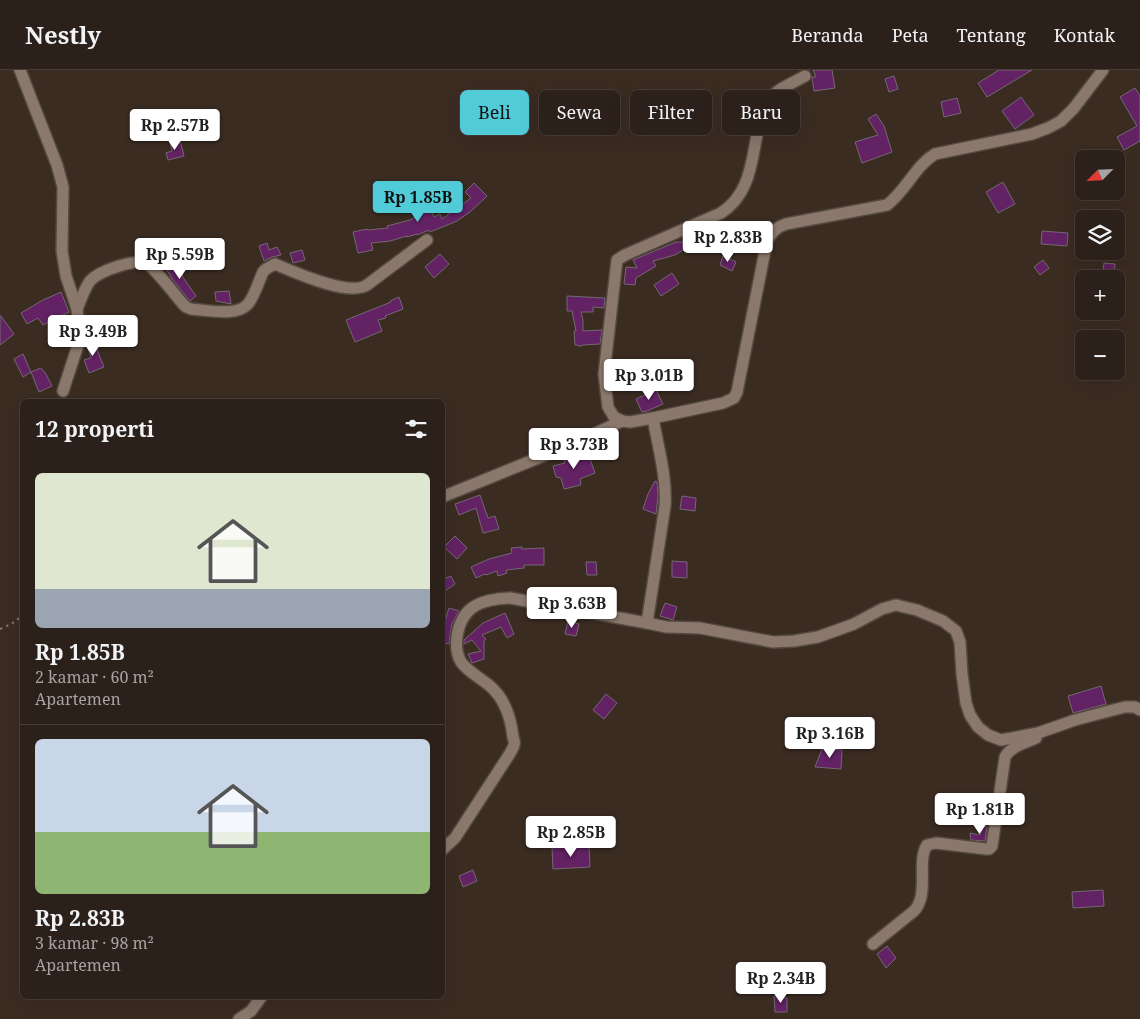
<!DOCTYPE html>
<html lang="id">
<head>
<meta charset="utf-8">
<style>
  :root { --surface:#2c211a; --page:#382e27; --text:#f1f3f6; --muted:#a6a3a2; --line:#483e39; --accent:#52cbd9 }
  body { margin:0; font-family:"Noto Serif",serif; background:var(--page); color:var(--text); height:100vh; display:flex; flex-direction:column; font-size:19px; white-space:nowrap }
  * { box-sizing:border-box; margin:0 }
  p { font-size:16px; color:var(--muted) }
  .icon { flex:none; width:28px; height:28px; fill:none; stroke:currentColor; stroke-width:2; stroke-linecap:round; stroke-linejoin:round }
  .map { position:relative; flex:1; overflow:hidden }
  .sheet { position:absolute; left:20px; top:329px; width:425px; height:600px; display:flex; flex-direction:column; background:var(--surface); border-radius:8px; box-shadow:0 5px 20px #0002,0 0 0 1px var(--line) }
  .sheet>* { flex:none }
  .top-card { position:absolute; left:460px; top:20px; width:475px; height:45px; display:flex; gap:10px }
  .needle { width:32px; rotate:246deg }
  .tools { position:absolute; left:1075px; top:80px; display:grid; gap:10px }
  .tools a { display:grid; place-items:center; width:50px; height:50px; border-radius:8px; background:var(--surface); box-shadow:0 5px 20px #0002,0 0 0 1px var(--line); font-size:25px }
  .price { position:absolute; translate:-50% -42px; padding:0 11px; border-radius:5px; background:#fff; color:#222; font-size:16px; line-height:32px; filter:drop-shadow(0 1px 2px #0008) }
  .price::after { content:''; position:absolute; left:50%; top:30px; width:15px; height:11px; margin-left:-8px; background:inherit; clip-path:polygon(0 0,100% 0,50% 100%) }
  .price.active { background:var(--accent); color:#111 }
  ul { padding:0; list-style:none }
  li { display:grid; align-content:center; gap:10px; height:265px; padding:0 15px }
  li+li { border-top:1px solid var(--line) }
  li span { display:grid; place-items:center; height:155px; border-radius:8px; color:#555 }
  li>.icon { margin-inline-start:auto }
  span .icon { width:90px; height:90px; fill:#fffc; stroke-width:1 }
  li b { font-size:21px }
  h2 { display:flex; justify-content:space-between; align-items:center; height:60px; padding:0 15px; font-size:21px }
  .tag { padding:0 18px; border-radius:8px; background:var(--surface); box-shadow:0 5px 20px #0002,0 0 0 1px var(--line); font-size:18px; line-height:45px }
  .tag.active { background:var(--accent); color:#111 }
  header { display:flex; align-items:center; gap:30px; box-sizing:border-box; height:70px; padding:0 25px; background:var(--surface); border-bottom:1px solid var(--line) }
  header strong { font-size:24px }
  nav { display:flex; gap:28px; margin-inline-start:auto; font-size:18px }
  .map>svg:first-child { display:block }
  .building { fill:#632264; stroke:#756775 }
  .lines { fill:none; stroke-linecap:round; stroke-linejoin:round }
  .minor-casing { stroke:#544840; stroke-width:14 }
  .path { stroke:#81746b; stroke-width:2; stroke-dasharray:2.5 4; stroke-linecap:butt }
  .minor { stroke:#8a786c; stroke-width:11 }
</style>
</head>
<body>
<header>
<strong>Nestly</strong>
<nav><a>Beranda</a><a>Peta</a><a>Tentang</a><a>Kontak</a></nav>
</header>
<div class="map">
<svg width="1140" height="949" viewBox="0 0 1140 949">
  <rect width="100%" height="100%" fill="#3b2c22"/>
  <!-- building -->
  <g class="building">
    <polygon points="813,0 832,0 835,18 814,21 812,7 816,7"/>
    <polygon points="999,0 1032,0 987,27 978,13"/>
    <polygon points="894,6 898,19 889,22 885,9"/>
    <polygon points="1135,18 1140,26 1140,71 1124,80 1117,67 1137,56 1120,27"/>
    <polygon points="1021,27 1034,45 1015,59 1002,41"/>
    <polygon points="957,28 961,43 944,47 941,32"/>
    <polygon points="876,44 884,56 892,82 862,93 855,72 878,65 868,49"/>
    <polygon points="180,70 184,86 168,90 166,83 172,81 170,73"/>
    <polygon points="1003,112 1015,134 998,143 986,122"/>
    <polygon points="474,113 487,126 470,142 457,151 430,162 429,160 417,165 417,164 407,167 407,166 390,171 371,173 373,180 358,183 353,162 367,159 368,160 388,158 387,156 410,150 430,139 434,147 440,144 442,149 471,128 465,122"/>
    <polygon points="728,154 730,164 713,169 711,159"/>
    <polygon points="1042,161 1068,163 1067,176 1041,174"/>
    <polygon points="743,164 757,167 755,180 740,177"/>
    <polygon points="676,172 696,172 675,185 653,191 656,196 636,208 635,215 624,214 626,197 637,198 633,190"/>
    <polygon points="267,173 269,180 277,177 281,185 272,187 264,191 259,176"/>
    <polygon points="302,180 305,190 293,193 290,183"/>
    <polygon points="440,184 449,194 434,208 425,197"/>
    <polygon points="723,186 736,192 732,201 720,195"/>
    <polygon points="1043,190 1049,198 1040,205 1034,197"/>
    <polygon points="174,191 183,205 182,206 196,226 190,231 173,210 165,197"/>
    <polygon points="1104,193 1115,194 1114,203 1103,201"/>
    <polygon points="672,203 679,214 661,226 654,215"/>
    <polygon points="229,221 231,234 216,231 215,222"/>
    <polygon points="61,222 69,242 43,255 38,248 27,254 21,243 43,230"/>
    <polygon points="567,226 605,228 604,238 593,237 593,242 581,242 583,250 583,261 602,260 600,274 582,275 582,276 579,276 578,275 575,275 574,261 576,261 572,241 567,241"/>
    <polygon points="399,227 403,239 385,246 386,248 378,250 382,261 355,272 346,250 391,232 390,231"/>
    <polygon points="0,245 14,264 0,275"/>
    <polygon points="123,246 129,259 114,265 108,252"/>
    <polygon points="92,267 104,297 89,303 84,290 91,288 86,273 87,268"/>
    <polygon points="23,284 31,302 23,307 14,289"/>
    <polygon points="41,298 46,304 52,316 39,322 31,302"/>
    <polygon points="656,320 663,334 647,341 642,342 636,329"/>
    <polygon points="588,383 595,403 580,409 581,415 564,419 561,408 556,407 553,396 565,393 563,387 574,384 574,387"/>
    <polygon points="655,411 657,412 658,425 656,444 643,439 648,424"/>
    <polygon points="480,425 488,448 495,446 499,459 483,463 476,438 459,445 455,434"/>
    <polygon points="682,426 696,428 695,441 680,439"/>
    <polygon points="455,466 467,478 457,489 444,477"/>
    <polygon points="522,477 522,479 544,478 544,495 524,495 524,498 506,500 507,503 498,506 497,501 486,505 485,504 476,508 471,497 489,489 512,483 511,478"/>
    <polygon points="672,491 687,492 687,508 672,507"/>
    <polygon points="586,492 596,492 597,505 587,505"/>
    <polygon points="451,506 455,514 442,523 442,510"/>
    <polygon points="588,518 601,521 599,534 585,531"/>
    <polygon points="665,533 677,537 673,550 660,546"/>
    <polygon points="449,538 459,541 452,554 450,565 449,574 442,572 442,561"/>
    <polygon points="505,543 514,564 507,568 501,557 482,565 486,569 484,571 484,589 472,593 468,584 481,581 472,570 464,574 464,570 483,553"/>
    <polygon points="568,551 579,554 576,566 565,564"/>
    <polygon points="1101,616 1106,634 1073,643 1068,626"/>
    <polygon points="606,624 617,633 604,649 593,640"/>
    <polygon points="822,679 842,680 841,699 815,697"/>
    <polygon points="984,755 987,757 985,771 971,770 970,763 980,765"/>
    <polygon points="589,776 590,797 553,799 552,778"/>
    <polygon points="473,800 477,811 463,817 459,806"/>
    <polygon points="1103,820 1104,836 1073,838 1072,822"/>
    <polygon points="887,876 896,888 886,898 877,884"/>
    <polygon points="774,926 787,928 787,942 775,942"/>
  </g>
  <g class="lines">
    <!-- minor casing -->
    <g class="minor-casing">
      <g id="minor">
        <polyline points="20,0 57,95 63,117 62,181 66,206 77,239 80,265 78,275 63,321"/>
        <path d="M77,239C81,230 84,219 90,211C99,201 135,188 147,194C155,198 175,225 183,234L186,237L191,239C207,240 237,247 248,234C254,227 259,211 263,202L266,199L275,194C294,202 349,227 367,215L427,170"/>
        <path d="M653,348L630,352L622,351L614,347L608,337L604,304L617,190L625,185L721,143C749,125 751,95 757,65C759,52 761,40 770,29C778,18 793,13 805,6"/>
        <polyline points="442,427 563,378 622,351"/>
        <polyline points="647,553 666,557 700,558 773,572 794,571 818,567 854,554 882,539 896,535 904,537 917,540 943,551 956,561 960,572 962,604 966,633 970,645 978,657 988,665 1001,670 1038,663 1075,650 1113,640 1125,637 1135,637 1140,640"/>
        <path d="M442,780L455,768L507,688C509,685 513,679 514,675C515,672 514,670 513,667C511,649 505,629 490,616C481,608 468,602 461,592C456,584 456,574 457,566C462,535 483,529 510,528L647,553L665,436C667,407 658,377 653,348L723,333L734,328L737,322L767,171C771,162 777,157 786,154L887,135C906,121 915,96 935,84L1032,64L1048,58L1061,51L1074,38L1103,0"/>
        <path d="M873,874L914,841C930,824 916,792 927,775L936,773L986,779H989L992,776L1005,687C1011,676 1025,673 1036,668"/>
        <polyline points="239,949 251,941 262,926"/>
      </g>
    </g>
    <!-- path -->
    <path class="path" d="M0,559C9,555 17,552 22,544"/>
    <!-- minor -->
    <use href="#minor" class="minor"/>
  </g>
</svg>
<div class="tools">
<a><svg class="needle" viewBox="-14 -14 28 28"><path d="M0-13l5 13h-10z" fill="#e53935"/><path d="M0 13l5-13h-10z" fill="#a6a3a2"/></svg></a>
<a><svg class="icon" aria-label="layers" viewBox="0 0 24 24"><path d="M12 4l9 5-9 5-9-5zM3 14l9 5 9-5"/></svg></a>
<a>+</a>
<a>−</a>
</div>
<b class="price" style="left:175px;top:81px">Rp 2.57B</b>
<b class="price active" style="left:418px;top:153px">Rp 1.85B</b>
<b class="price" style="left:728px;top:193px">Rp 2.83B</b>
<b class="price" style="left:180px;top:210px">Rp 5.59B</b>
<b class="price" style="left:93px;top:287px">Rp 3.49B</b>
<b class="price" style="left:649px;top:331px">Rp 3.01B</b>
<b class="price" style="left:574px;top:400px">Rp 3.73B</b>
<b class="price" style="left:572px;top:559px">Rp 3.63B</b>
<b class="price" style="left:830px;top:689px">Rp 3.16B</b>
<b class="price" style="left:980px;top:765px">Rp 1.81B</b>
<b class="price" style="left:571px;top:788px">Rp 2.85B</b>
<b class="price" style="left:781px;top:934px">Rp 2.34B</b>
<div class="top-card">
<a class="tag active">Beli</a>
<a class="tag">Sewa</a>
<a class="tag">Filter</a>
<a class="tag">Baru</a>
</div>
<section class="sheet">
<h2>12 properti<svg class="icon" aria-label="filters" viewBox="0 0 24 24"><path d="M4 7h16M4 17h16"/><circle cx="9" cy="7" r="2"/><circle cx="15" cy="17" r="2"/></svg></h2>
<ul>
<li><span style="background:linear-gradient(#dfe7d0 75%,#9aa5b1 0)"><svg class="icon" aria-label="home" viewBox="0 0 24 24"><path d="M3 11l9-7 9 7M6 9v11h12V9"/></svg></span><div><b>Rp 1.85B</b><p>2 kamar · 60 m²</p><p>Apartemen</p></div></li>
<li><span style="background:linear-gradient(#c9d6e8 60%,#8fb573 0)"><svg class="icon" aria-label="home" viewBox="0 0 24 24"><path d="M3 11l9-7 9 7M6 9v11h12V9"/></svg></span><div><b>Rp 2.83B</b><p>3 kamar · 98 m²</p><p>Apartemen</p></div></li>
</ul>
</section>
</div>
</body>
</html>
